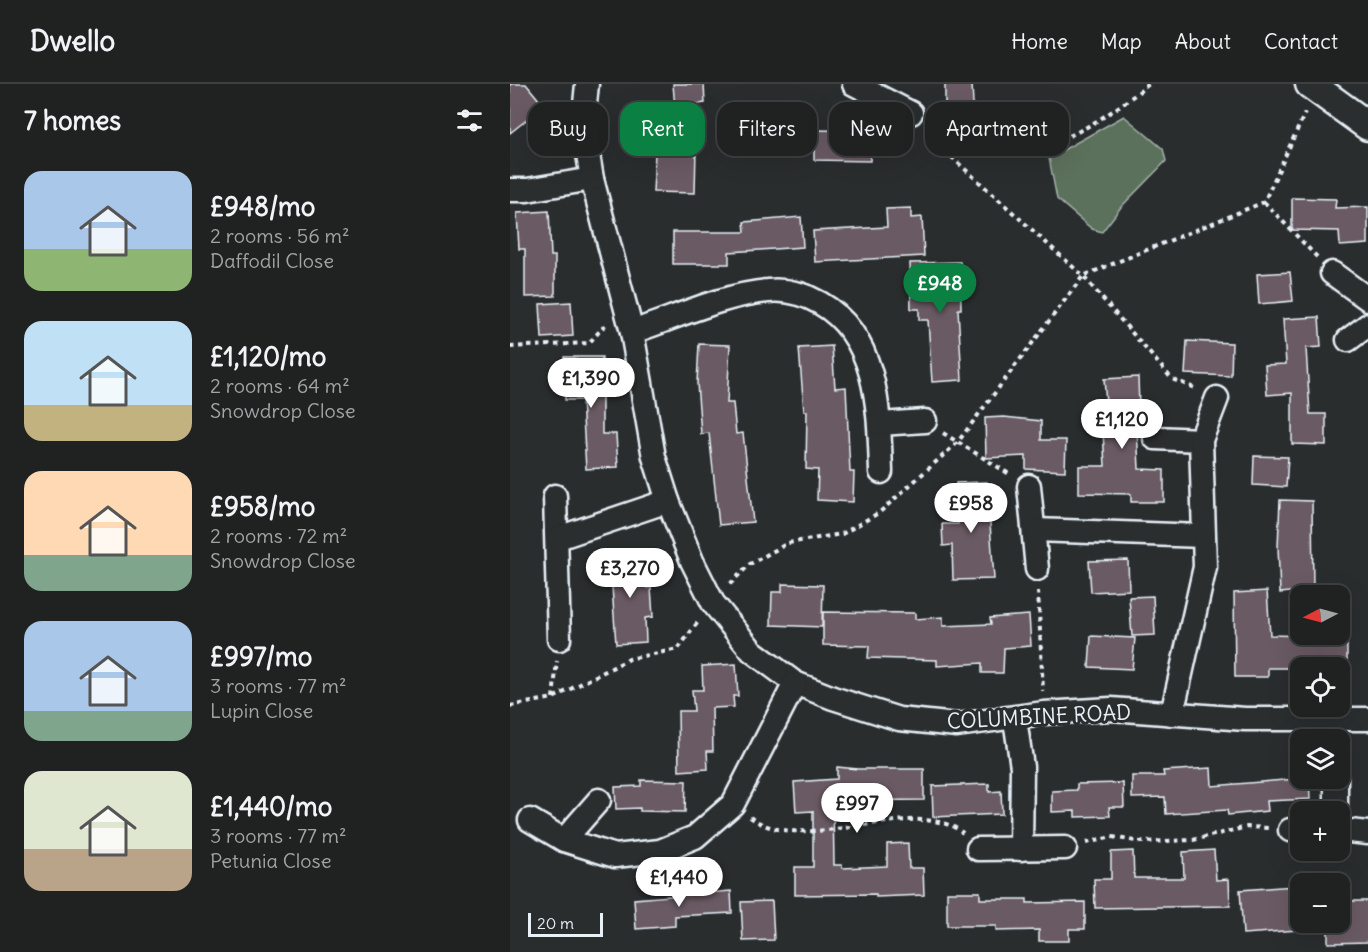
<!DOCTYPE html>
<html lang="en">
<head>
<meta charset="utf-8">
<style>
  :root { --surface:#202222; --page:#2d2f2f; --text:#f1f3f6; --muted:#a2a4a5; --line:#3d3f40; --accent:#0b8043 }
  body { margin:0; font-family:Delius,sans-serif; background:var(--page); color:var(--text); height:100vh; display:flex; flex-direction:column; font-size:22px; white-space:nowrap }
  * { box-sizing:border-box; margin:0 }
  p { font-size:20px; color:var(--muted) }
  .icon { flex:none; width:33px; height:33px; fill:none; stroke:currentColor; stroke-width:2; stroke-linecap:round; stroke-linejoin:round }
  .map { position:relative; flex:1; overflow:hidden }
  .drawer { display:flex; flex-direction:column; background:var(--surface); width:510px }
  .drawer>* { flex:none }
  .top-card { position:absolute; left:18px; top:18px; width:570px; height:54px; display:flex; gap:12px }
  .needle { width:39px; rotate:264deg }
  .fabs { position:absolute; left:780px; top:501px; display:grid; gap:12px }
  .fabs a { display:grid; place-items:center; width:60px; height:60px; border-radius:12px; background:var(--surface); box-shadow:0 6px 24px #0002,0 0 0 2px var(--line); font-size:30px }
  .scale { position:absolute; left:18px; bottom:15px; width:75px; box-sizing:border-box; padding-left:6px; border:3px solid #e8f1f8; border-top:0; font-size:16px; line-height:21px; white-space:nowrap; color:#e8f1f8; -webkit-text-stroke:4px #2a2d2e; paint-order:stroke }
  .price { position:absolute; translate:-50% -51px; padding:0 14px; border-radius:21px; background:#fff; color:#222; font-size:20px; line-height:39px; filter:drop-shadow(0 2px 3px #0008) }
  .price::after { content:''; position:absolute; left:50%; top:36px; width:18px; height:14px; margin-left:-9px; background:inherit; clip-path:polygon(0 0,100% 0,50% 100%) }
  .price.selected { background:var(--accent); color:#fff }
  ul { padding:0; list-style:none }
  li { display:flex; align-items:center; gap:18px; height:150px; padding:0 24px }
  li span { display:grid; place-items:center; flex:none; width:168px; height:120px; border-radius:18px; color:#555 }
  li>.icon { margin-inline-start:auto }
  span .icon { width:72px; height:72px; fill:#fffc; stroke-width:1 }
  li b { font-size:26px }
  h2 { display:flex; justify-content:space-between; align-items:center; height:72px; padding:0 24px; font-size:26px }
  .tag { padding:0 21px; border-radius:18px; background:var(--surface); box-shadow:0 6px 24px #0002,0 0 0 2px var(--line); font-size:21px; line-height:54px }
  .tag.selected { background:var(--accent); color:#fff }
  header { display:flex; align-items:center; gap:36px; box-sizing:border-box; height:84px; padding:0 30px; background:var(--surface); border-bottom:2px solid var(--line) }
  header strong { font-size:28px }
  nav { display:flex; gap:33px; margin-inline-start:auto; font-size:21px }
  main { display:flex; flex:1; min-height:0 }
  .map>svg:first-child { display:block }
  .green { fill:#5c715c; stroke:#a2b1aa; stroke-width:1.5 }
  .building { fill:#6b5a63; stroke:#e8f1f8; stroke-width:1.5 }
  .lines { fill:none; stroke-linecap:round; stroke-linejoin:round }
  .minor-casing { stroke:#e8f1f8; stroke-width:27 }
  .tertiary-casing { stroke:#e8f1f8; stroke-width:33 }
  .path { stroke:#e8f1f8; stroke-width:4; stroke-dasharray:4.5 4.5; stroke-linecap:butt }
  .minor { stroke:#2a2d2e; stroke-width:22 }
  .tertiary { stroke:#2a2d2e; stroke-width:28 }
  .labels { text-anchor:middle; stroke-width:6; stroke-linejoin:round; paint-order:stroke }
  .street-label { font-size:21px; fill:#e8f1f8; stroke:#2a2d2e }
</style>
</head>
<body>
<header>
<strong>Dwello</strong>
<nav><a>Home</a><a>Map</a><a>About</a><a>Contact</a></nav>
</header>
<main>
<section class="drawer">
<h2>7 homes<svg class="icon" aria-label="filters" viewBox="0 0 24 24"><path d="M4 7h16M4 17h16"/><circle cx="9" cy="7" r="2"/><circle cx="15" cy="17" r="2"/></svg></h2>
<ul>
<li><span style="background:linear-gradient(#a9c7e8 65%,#8fb573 0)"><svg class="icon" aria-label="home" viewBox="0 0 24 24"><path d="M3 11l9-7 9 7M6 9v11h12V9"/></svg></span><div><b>£948/mo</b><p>2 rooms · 56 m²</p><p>Daffodil Close</p></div></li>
<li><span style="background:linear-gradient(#bfe0f5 70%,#c2b280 0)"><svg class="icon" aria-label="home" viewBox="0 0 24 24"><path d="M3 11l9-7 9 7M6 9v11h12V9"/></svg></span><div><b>£1,120/mo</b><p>2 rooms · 64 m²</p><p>Snowdrop Close</p></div></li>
<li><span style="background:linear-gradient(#ffd9b3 70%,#7fa58c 0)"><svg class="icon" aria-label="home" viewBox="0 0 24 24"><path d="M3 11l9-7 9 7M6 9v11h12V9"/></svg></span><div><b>£958/mo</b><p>2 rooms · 72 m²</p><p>Snowdrop Close</p></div></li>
<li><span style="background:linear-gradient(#a9c7e8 75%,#7fa58c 0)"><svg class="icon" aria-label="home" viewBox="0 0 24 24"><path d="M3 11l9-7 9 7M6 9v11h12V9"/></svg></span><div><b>£997/mo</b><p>3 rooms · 77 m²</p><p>Lupin Close</p></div></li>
<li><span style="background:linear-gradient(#dfe7d0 65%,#b9a48a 0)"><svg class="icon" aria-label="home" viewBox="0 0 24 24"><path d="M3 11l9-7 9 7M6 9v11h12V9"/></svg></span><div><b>£1,440/mo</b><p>3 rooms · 77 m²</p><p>Petunia Close</p></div></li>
</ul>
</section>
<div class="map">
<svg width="858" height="868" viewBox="0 0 858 868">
  <rect width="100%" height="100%" fill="#2a2d2e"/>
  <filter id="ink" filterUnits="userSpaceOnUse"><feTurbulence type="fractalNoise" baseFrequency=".0167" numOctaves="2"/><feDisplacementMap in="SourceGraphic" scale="12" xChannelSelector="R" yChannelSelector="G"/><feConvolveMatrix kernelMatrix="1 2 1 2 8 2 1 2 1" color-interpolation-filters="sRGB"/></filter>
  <g filter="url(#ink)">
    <!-- green -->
    <polygon class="green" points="614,32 653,65 656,77 611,123 592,148 582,145 547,115 539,74"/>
    <!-- building -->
    <g class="building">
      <polygon points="0,0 16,0 34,22 0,49"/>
      <polygon points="163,0 194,0 195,19 187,20 185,109 143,108 145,69 157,70 157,24 165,24"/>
      <polygon points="435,0 462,0 465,61 435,63"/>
      <polygon points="292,18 294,49 237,53 235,22"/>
      <polygon points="304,46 361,47 360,77 304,76"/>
      <polygon points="782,114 826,115 825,124 858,123 858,160 830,162 829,147 782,146"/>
      <polygon points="401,124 401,134 412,133 414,172 305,178 303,147 377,143 376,125"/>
      <polygon points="39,127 41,172 45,172 45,212 15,213 15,165 9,165 7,129"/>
      <polygon points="291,133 293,163 219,168 219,180 163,180 163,148 235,148 234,138"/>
      <polygon points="450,178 451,225 448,225 452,296 422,298 418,236 409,236 409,225 401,225 400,179"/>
      <polygon points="780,188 783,217 749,220 747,190"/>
      <polygon points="61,218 63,252 32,254 30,220"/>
      <polygon points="809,233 811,263 796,264 800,330 816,330 816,361 782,360 782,309 757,311 755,281 776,280 773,235"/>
      <polygon points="677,257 722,259 721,292 675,290"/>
      <polygon points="189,260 220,261 217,319 223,319 226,350 233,349 243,438 209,441 199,349 191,350 187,299"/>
      <polygon points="322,262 325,304 336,303 340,388 344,388 343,418 307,416 308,386 296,385 297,327 294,327 289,264"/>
      <polygon points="54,273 92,273 92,350 106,350 108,383 76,385 72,316 55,316"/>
      <polygon points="628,293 629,323 626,323 629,385 654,386 654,418 621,418 621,410 569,409 569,382 595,382 592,331 597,331 594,295"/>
      <polygon points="494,333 531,337 531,356 556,356 555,387 516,385 516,372 476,374 475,334"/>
      <polygon points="744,372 778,373 776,403 743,401"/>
      <polygon points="477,398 484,495 443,496 442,461 433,462 432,440 448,440 446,399"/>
      <polygon points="770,416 802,417 803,506 770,509 768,463"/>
      <polygon points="134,473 137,504 141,503 143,533 135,534 136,558 106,560 100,474"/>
      <polygon points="618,476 619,506 581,508 579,477"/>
      <polygon points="272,500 313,501 312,543 261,541 262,508 272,508"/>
      <polygon points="757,507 760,551 837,553 837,584 758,584 758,593 725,593 724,509"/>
      <polygon points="643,512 645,551 622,552 619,513"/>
      <polygon points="313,528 405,529 405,535 433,533 433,542 481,540 480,534 519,531 521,562 494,564 493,589 472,589 472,579 427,582 427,576 358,574 359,562 313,561"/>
      <polygon points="581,552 625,554 622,585 579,583"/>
      <polygon points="226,580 228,612 223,612 224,623 202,624 203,667 197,667 198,685 169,687 168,627 184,627 182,606 193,606 192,582"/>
      <polygon points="327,683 348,685 414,685 414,716 323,717 324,781 332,781 332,784 377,782 377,760 398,759 399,784 413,784 414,811 366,813 366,810 285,811 285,783 303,783 303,727 286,728 284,698 327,695"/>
      <polygon points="701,684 702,702 799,694 800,715 757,717 758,727 718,731 717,726 656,730 655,713 622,714 622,692 654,692 653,687"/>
      <polygon points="131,696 176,697 175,728 130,727 130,724 106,725 105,703 131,702"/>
      <polygon points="613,699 614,723 599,723 600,732 565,733 565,727 542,728 542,707 567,706 567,700"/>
      <polygon points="479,700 479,708 491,707 492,730 423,733 422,702"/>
      <polygon points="704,766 706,796 719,795 720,822 585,824 584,795 601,795 601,768 623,767 624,794 674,794 673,768"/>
      <polygon points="785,802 788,846 733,850 730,806"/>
      <polygon points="221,807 222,829 165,832 165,842 126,845 124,815"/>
      <polygon points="437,808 470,808 470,815 517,815 517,819 575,818 575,845 559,845 559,857 529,857 529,846 486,847 486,842 437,842"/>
      <polygon points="262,817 264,856 233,857 231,818"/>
      <polygon points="830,817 858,817 858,858 818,859 818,838 830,838"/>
    </g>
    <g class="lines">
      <!-- minor casing -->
      <g class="minor-casing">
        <g id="minor">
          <polyline points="77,0 73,40 82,95 122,248 144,373 158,417 182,477 203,519 242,567 285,599 323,614 389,635 447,641 534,629 601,625 735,635 858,635"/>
          <polyline points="344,0 401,29"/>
          <polyline points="0,106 17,106 82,95"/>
          <polyline points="822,189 858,215"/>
          <path d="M122,248C165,234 212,211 258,207C276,205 294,210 310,219C369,253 369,328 371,388"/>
          <polyline points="838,256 858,241"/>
          <polyline points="370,340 415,337"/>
          <polyline points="645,354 691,356"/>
          <polyline points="519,402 527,485"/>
          <polyline points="45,412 49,555"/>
          <polyline points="525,446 693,452"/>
          <polyline points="48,454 158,417"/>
          <polyline points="662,630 695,483 691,356 707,314"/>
          <polyline points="505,635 512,683 511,765"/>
          <polyline points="826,728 826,694"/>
          <polyline points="20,736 54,756 105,772 150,767 185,753 223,720 285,599"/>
          <polyline points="780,746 790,746"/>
          <polyline points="830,746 858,749"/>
          <polyline points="54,756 89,716"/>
          <polyline points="468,765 555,764"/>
        </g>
      </g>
      <!-- tertiary casing -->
      <g class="tertiary-casing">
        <polyline id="tertiary" points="800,0 858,42"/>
      </g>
      <!-- path -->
      <g class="path">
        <polyline points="417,46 435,67 573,192 662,295 687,305"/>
        <path d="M436,67C464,67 496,71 523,65C565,55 606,26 639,0"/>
        <polyline points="754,118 807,173"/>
        <polyline points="0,263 79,259 96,240"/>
        <polyline points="433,349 501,391"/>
        <polyline points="220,500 240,480 278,459 332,450 370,428 447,359 573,192 754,118 795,29"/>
        <polyline points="528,507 533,607"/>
        <polyline points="43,614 47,577"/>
        <polyline points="0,622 43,614 119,575 168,565 188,538"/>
        <path d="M240,733C295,774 405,710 453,749"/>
        <polyline points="576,759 602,753 631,758 683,756 737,743 758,744"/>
      </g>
      <!-- minor -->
      <use href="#minor" class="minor"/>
      <!-- tertiary -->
      <use href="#tertiary" class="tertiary"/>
    </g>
  </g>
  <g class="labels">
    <!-- street labels -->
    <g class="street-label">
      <text transform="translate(529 633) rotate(-3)" y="7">COLUMBINE ROAD</text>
    </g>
  </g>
</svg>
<div class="fabs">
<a><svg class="needle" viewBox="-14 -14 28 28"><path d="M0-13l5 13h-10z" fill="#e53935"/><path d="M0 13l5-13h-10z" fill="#a2a4a5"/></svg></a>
<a><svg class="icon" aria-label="locate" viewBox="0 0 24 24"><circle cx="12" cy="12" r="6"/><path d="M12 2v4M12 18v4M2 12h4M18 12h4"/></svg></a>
<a><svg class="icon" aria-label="layers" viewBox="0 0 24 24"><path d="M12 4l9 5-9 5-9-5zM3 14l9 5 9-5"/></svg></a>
<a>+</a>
<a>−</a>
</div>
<div class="scale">20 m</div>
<b class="price selected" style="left:430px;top:230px">£948</b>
<b class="price" style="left:81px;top:325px">£1,390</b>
<b class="price" style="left:612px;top:366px">£1,120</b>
<b class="price" style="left:461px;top:450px">£958</b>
<b class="price" style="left:120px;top:515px">£3,270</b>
<b class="price" style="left:347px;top:750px">£997</b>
<b class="price" style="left:169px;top:824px">£1,440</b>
<div class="top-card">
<a class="tag">Buy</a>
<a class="tag selected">Rent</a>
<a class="tag">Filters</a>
<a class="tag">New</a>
<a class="tag">Apartment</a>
</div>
</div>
</main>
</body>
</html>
